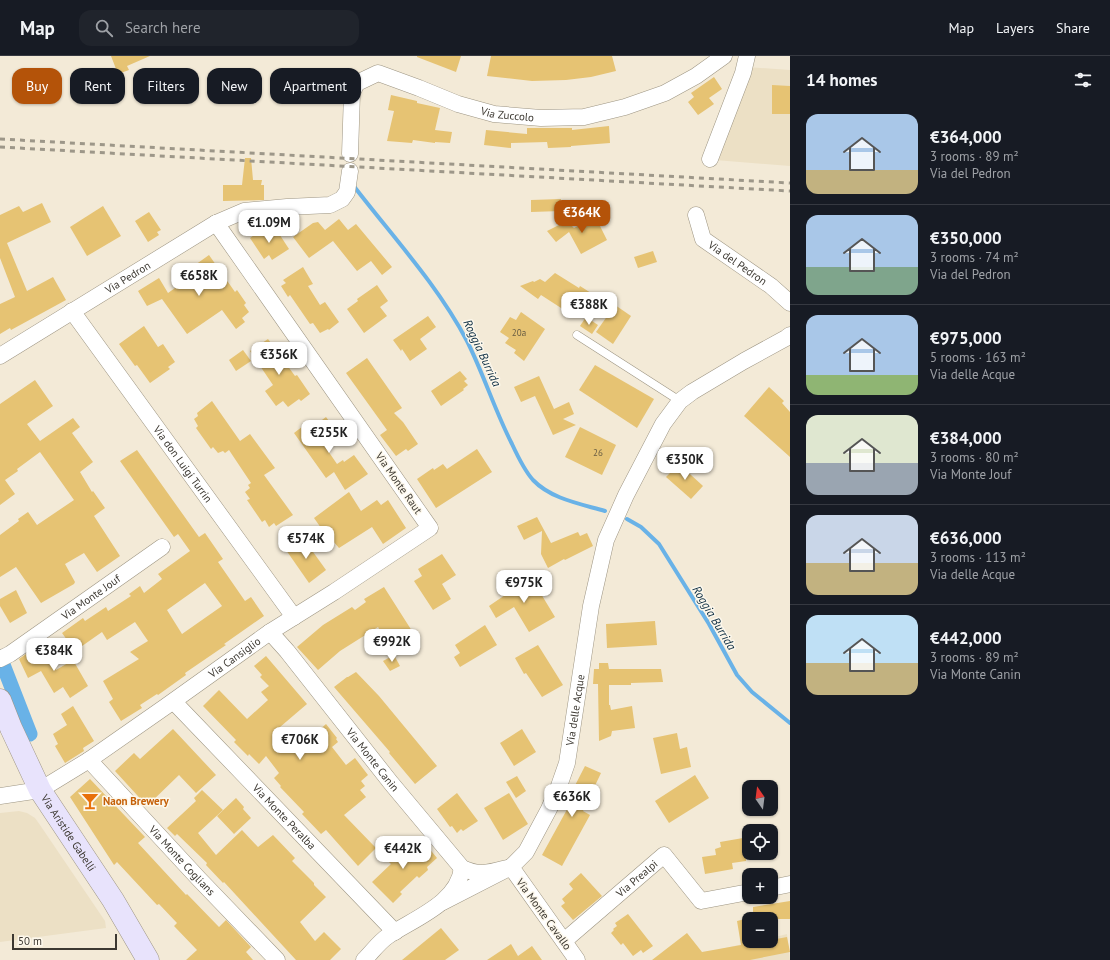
<!DOCTYPE html>
<html lang="en">
<head>
<meta charset="utf-8">
<style>
  :root { --surface:#171b24; --page:#20242c; --text:#f1f3f6; --muted:#9ea1a6; --line:#363941; --accent:#b45309 }
  body { margin:0; font-family:"PT Sans",sans-serif; background:var(--page); color:var(--text); height:100vh; display:flex; flex-direction:column; font-size:15px; white-space:nowrap }
  * { box-sizing:border-box; margin:0 }
  p { font-size:13px; color:var(--muted) }
  .icon { flex:none; width:22px; height:22px; fill:none; stroke:currentColor; stroke-width:2; stroke-linecap:round; stroke-linejoin:round }
  .map { position:relative; flex:1; overflow:hidden }
  .drawer { display:flex; flex-direction:column; background:var(--surface); width:320px }
  .drawer>* { flex:none }
  .top-card { position:absolute; left:12px; top:12px; width:380px; height:36px; display:flex; gap:8px }
  .needle { width:26px; rotate:346deg }
  .tools { position:absolute; left:742px; top:724px; display:grid; gap:8px }
  .tools a { display:grid; place-items:center; width:36px; height:36px; border-radius:8px; background:var(--surface); box-shadow:0 1px 3px #0004; font-size:20px }
  .scale { position:absolute; left:12px; bottom:10px; width:105px; box-sizing:border-box; padding-left:4px; border:2px solid #3c3831; border-top:0; font-size:11px; line-height:14px; white-space:nowrap; color:#3c3831; -webkit-text-stroke:3px #fdf8ec; paint-order:stroke }
  .price { position:absolute; translate:-50% -34px; padding:0 9px; border-radius:8px; background:#fff; color:#222; font-size:13px; line-height:26px; filter:drop-shadow(0 1px 2px #0008) }
  .price::after { content:''; position:absolute; left:50%; top:24px; width:12px; height:9px; margin-left:-6px; background:inherit; clip-path:polygon(0 0,100% 0,50% 100%) }
  .price.current { background:var(--accent); color:#fff }
  ul { padding:0; list-style:none }
  li { display:flex; align-items:center; gap:12px; height:100px; padding:0 16px }
  li+li { border-top:1px solid var(--line) }
  li span { display:grid; place-items:center; flex:none; width:112px; height:80px; border-radius:12px; color:#555 }
  li>.icon { margin-inline-start:auto }
  span .icon { width:48px; height:48px; fill:#fffc; stroke-width:1 }
  li b { font-size:17px }
  h2 { display:flex; justify-content:space-between; align-items:center; height:48px; padding:0 16px; font-size:17px }
  .chip { padding:0 14px; border-radius:12px; background:var(--surface); box-shadow:0 1px 3px #0004; font-size:14px; line-height:36px }
  .chip.current { background:var(--accent); color:#fff }
  header { display:flex; align-items:center; gap:24px; box-sizing:border-box; height:56px; padding:0 20px; background:var(--surface); border-bottom:1px solid var(--line) }
  header strong { font-size:19px }
  nav { display:flex; gap:22px; margin-inline-start:auto; font-size:14px }
  .search { width:280px; height:36px; background:var(--page); display:flex; align-items:center; gap:10px; box-sizing:border-box; padding:0 14px; border-radius:12px; color:var(--muted); font-size:15px }
  main { display:flex; flex:1; min-height:0 }
  .map>svg:first-child { display:block }
  .built { fill:#ece0c5 }
  .lines { fill:none; stroke-linecap:round; stroke-linejoin:round }
  .stream { stroke:#69b2e7; stroke-width:4 }
  .canal { stroke:#69b2e7; stroke-width:15 }
  .building { fill:#e6c373; fill-rule:evenodd }
  .lane-casing { stroke:#9d9583; stroke-width:9 }
  .street-casing { stroke:#9d9583; stroke-width:17 }
  .secondary-casing { stroke:#9d9583; stroke-width:23 }
  .lane { stroke:#fff; stroke-width:8 }
  .street { stroke:#fff; stroke-width:16 }
  .secondary { stroke:#e8e3fc; stroke-width:22 }
  .rail { stroke:#9d9789; stroke-width:3; stroke-dasharray:5 5; stroke-linecap:butt }
  .labels { text-anchor:middle; stroke-width:3; stroke-linejoin:round; paint-order:stroke }
  .number-label { font-size:9px; fill:#665b42 }
  .street-label { font-size:11px; fill:#3c3831; stroke:#fdf8ec }
  .food-label { font-size:11px; font-weight:bold; fill:#c56008; stroke:#fdf8ec; text-anchor:start }
  .water-label { font-size:12px; font-style:italic; fill:#0c2d42; stroke:#fdf8ec }
</style>
</head>
<body>
<header>
<strong>Map</strong>
<div class="search"><svg class="icon" aria-label="search" viewBox="0 0 24 24"><circle cx="10" cy="10" r="6"/><path d="M15 15l6 6"/></svg>Search here</div>
<nav><a>Map</a><a>Layers</a><a>Share</a></nav>
</header>
<main>
<div class="map">
<svg width="790" height="904" viewBox="0 0 790 904">
  <rect width="100%" height="100%" fill="#f3ead7"/>
  <!-- built -->
  <g class="built">
    <polygon points="747,11 790,14 790,110 715,104"/>
    <polygon points="19,755 27,757 35,762 40,769 105,865 106,872 0,886 0,757"/>
    <polygon points="787,878 790,904 706,904 721,893 756,885 771,885 771,882"/>
  </g>
  <g class="lines">
    <!-- stream -->
    <g class="stream">
      <path d="M353,129C392,180 437,228 467,285C484,319 495,355 512,388C518,401 524,414 533,424C551,443 581,448 605,455"/>
      <polyline points="627,463 641,471 659,488 709,568 737,619 752,636 790,667"/>
    </g>
    <!-- canal -->
    <polyline class="canal" points="0,601 30,678"/>
  </g>
  <!-- building -->
  <g class="building">
    <polygon points="111,0 150,0 127,10 129,14 118,18"/>
    <polygon points="417,0 461,0 456,16 417,1"/>
    <polygon points="491,0 612,0 616,15 591,21 566,24 532,25 487,20"/>
    <polygon points="714,21 722,33 709,42 714,48 698,59 688,46 694,41 691,37"/>
    <polygon points="772,29 790,30 790,58 772,58"/>
    <polygon points="391,39 417,45 417,47 440,52 435,74 452,76 450,87 435,86 435,87 413,84 412,87 387,85 394,55 388,54"/>
    <polygon points="609,70 610,87 571,90 571,91 548,92 547,86 511,87 511,92 484,89 486,74 527,78 527,72 572,72 572,74"/>
    <polygon points="245,102 251,102 253,124 262,124 261,129 264,129 264,144 223,145 223,129 242,129"/>
    <polygon points="561,143 561,155 531,156 531,144"/>
    <polygon points="42,147 51,166 7,187 27,235 53,221 66,244 11,274 10,272 0,278 0,248 15,241 0,202 0,159 19,150 23,156"/>
    <polygon points="103,150 121,180 87,200 70,171"/>
    <polygon points="149,156 161,174 157,176 159,179 148,186 135,165"/>
    <polygon points="600,158 604,168 600,170 607,184 581,198 569,176 556,186 547,175 567,165 574,172"/>
    <polygon points="339,163 348,174 356,168 392,211 382,219 371,205 357,215 333,185 309,202 293,181 313,167 318,166 325,174"/>
    <polygon points="264,172 268,178 276,173 289,193 272,204 269,199 264,203 250,182"/>
    <polygon points="653,195 657,206 638,212 634,201"/>
    <polygon points="209,199 235,236 237,234 246,247 244,249 249,256 242,262 245,266 236,273 222,254 187,278 162,243 147,250 138,235 159,222 168,237 192,220 188,214"/>
    <polygon points="303,211 313,228 308,230 320,249 325,246 339,266 329,274 328,273 320,277 313,267 310,268 290,239 288,241 281,230 286,227 283,224"/>
    <polygon points="555,217 579,232 580,230 591,237 575,261 541,239 538,243 520,230 533,225 534,226 540,223 545,226"/>
    <polygon points="377,229 388,245 380,251 387,260 364,277 347,253 358,245 357,243"/>
    <polygon points="615,249 631,260 613,288 596,276"/>
    <polygon points="521,256 545,273 524,305 514,297 516,294 505,287 509,282 500,276 510,261 516,264"/>
    <polygon points="428,260 436,271 420,283 427,293 410,305 402,293 401,295 393,284"/>
    <polygon points="586,261 598,269 592,278 580,270"/>
    <polygon points="144,270 158,291 163,288 175,306 168,311 170,313 150,327 137,309 135,310 119,288"/>
    <polygon points="268,283 295,320 297,319 310,338 301,345 299,343 288,351 283,345 276,350 265,335 273,329 250,295"/>
    <polygon points="243,294 251,305 236,315 229,304"/>
    <polygon points="367,302 402,352 394,357 403,366 418,388 408,395 406,393 396,400 380,379 387,374 346,317"/>
    <polygon points="595,309 654,343 637,372 579,334"/>
    <polygon points="460,315 467,323 464,325 468,329 463,333 464,334 441,350 431,335"/>
    <polygon points="539,320 554,353 569,346 574,358 563,363 576,369 553,379 535,340 521,346 514,331"/>
    <polygon points="35,324 53,350 27,368 40,385 73,362 80,371 72,377 93,406 80,416 92,436 93,435 105,452 94,460 120,500 97,516 84,497 65,508 75,526 74,528 41,547 16,511 0,521 0,479 19,465 18,463 28,456 37,469 74,444 40,396 17,413 18,415 5,424 15,438 0,449 0,348"/>
    <polygon points="769,331 784,345 782,347 790,356 790,401 744,360"/>
    <polygon points="212,345 240,385 250,378 275,412 264,419 293,459 276,470 274,467 269,471 265,464 262,466 247,444 250,443 245,436 250,432 248,429 251,427 229,394 225,397 223,395 218,397 213,391 211,393 196,372 198,370 194,363 198,360 197,357"/>
    <polygon points="326,361 339,379 324,389 337,408 343,404 344,406 354,399 368,418 345,434 334,416 326,422 294,377 307,367 311,372"/>
    <polygon points="580,371 616,389 602,419 565,401"/>
    <polygon points="477,393 492,416 436,452 417,423 433,412 434,414 443,408 447,413"/>
    <path d="M137,394L199,481L205,477L223,503L218,506L245,545L251,541L264,560L224,588L226,589L185,617L186,619L158,639L157,638L140,649L142,652L121,665L109,646L113,643L103,625L139,603L130,596L148,585L135,566L107,584L102,576L75,595L62,577L83,562L85,565L106,551L108,555L131,540L129,538L140,530L144,537L162,523L158,518L190,495L178,478L174,481L120,405ZM205,527L222,550L182,578L167,554Z"/>
    <polygon points="679,408 703,430 691,443 666,421"/>
    <polygon points="349,436 361,455 377,444 381,449 388,444 406,472 383,488 372,471 339,492 333,485 331,486 314,462"/>
    <polygon points="537,461 551,487 578,476 580,480 587,477 593,490 565,504 564,503 548,512 541,498 542,475 524,484 517,470"/>
    <polygon points="303,482 326,514 309,527 286,494"/>
    <polygon points="442,498 456,519 442,528 451,543 433,554 414,525 422,520 418,513"/>
    <polygon points="527,519 533,529 535,528 555,561 529,576 514,551 496,562 489,550 508,537 505,532"/>
    <polygon points="384,531 412,575 410,576 416,586 395,599 378,571 340,595 318,614 297,591 323,569 352,551 355,554 366,546 364,543"/>
    <polygon points="16,534 27,557 10,567 0,550 0,543"/>
    <polygon points="655,565 657,589 607,592 606,568"/>
    <polygon points="485,569 497,589 460,611 454,601 460,597 455,589"/>
    <polygon points="39,589 40,592 44,590 56,614 73,604 88,630 70,642 63,631 54,637 41,615 28,622 19,603"/>
    <polygon points="538,589 563,629 542,641 526,617 524,618 515,602"/>
    <polygon points="394,599 400,610 390,615 383,605"/>
    <polygon points="266,600 307,648 273,677 293,697 326,668 337,682 336,683 338,686 332,691 346,709 355,702 368,719 361,725 365,730 360,734 366,741 344,759 376,792 358,810 326,774 321,778 302,758 304,756 280,731 281,730 274,722 279,717 266,700 259,708 249,698 248,700 234,686 236,684 203,650 219,634 247,663 268,644 261,636 269,630 260,621 262,619 254,610"/>
    <polygon points="599,607 608,607 609,613 661,613 663,626 631,627 631,629 609,629 609,649 610,649 611,654 632,650 635,672 612,675 611,680 599,685 598,628 593,628 594,613 599,613"/>
    <polygon points="356,616 379,640 437,710 415,728 389,697 390,696 334,631 347,621 348,621"/>
    <polygon points="73,650 94,685 83,692 84,695 65,707 55,690 58,688 53,678 67,669 61,658"/>
    <polygon points="173,673 216,719 196,737 179,719 147,750 115,715 134,697 140,703"/>
    <polygon points="522,673 536,696 514,710 500,687"/>
    <polygon points="677,677 680,693 687,691 691,711 661,718 653,682"/>
    <polygon points="585,710 601,717 583,755 590,759 562,810 542,799 570,748 566,747"/>
    <polygon points="695,719 709,742 669,767 655,745"/>
    <polygon points="517,720 526,735 516,742 506,726"/>
    <polygon points="90,723 145,781 138,787 186,839 187,838 219,871 226,864 251,891 246,896 253,904 186,904 197,894 174,870 177,867 159,848 157,849 117,806 114,809 70,741"/>
    <polygon points="202,734 223,754 198,777 216,799 242,774 258,791 273,779 295,802 292,805 314,827 314,829 326,841 300,866 315,885 324,876 341,893 330,904 296,904 224,826 223,827 206,809 207,807 177,778 175,780 167,772 196,745 194,742"/>
    <polygon points="457,737 478,765 463,775 461,773 457,777 452,770 450,771 437,753"/>
    <polygon points="509,737 528,768 503,784 484,752"/>
    <polygon points="236,742 244,751 243,753 251,762 234,778 217,760"/>
    <polygon points="743,782 743,785 749,784 749,799 746,800 746,805 732,807 733,813 705,818 702,801 716,799 715,793 721,791 720,786"/>
    <polygon points="423,785 437,802 427,811 428,814 419,822 417,820 400,836 402,838 393,847 372,826 391,808 381,798 391,788 403,801"/>
    <polygon points="581,817 602,840 573,864 561,850 565,847 562,843 573,833 569,828"/>
    <polygon points="790,845 790,863 753,863 753,851"/>
    <polygon points="628,858 653,890 643,897 641,894 633,900 623,887 621,889 611,877 614,874 613,873 617,870 615,867"/>
    <polygon points="749,862 749,888 771,885 771,884 787,881 790,896 750,904 652,904 687,877 702,896 741,889 737,865"/>
    <polygon points="441,872 459,894 445,904 402,904"/>
    <polygon points="511,888 518,900 532,890 542,904 487,904"/>
  </g>
  <g class="lines">
    <!-- lane casing -->
    <g class="lane-casing">
      <polyline id="lane" points="577,279 680,345"/>
    </g>
    <!-- street casing -->
    <g class="street-casing">
      <g id="street">
        <path id="s1" d="M350,98L352,37L357,27L378,17L419,32L458,48L494,58L541,62L584,61L625,51L665,37L696,20L724,0"/>
        <polyline points="710,103 743,17 747,0"/>
        <path id="s2" d="M696,159L703,183L771,230L790,247"/>
        <path id="s3" d="M72,255L294,561"/>
        <path id="s4" d="M0,300L216,167L244,155L287,151L330,149L342,143L347,136L350,115"/>
        <path id="s5" d="M270,576L287,595L391,727L462,812C481,821 491,816 511,811L443,846"/>
        <path id="s6" d="M0,603L10,598L162,491"/>
        <path id="s7" d="M174,646L395,876"/>
        <path id="s8" d="M89,704L199,823L277,904"/>
        <path id="s9" d="M0,740L40,734L89,704L165,651L270,576L334,536L430,472L216,167"/>
        <polyline points="771,832 790,828"/>
        <path id="s10" d="M564,885L664,799L701,845L749,836"/>
        <path d="M364,904C372,896 379,886 388,880C415,862 458,847 462,812"/>
        <path id="s11" d="M577,904L511,811L526,796L549,753L559,730L567,707L591,550L606,484L626,439L663,368L680,345L692,336L744,305L786,282L790,279"/>
      </g>
    </g>
    <!-- secondary casing -->
    <g class="secondary-casing">
      <g id="secondary">
        <path id="s12" d="M0,644L11,672L40,734L113,844L148,904"/>
      </g>
    </g>
    <!-- lane -->
    <use href="#lane" class="lane"/>
    <!-- street -->
    <use href="#street" class="street"/>
    <!-- secondary -->
    <use href="#secondary" class="secondary"/>
    <!-- rail -->
    <g class="rail">
      <polyline points="0,83 790,127"/>
      <polyline points="0,91 790,135"/>
    </g>
  </g>
  <!-- icons -->
  <defs>
    <g id="bar-bare" transform="scale(1.38)"><path d="M-6-5H6L.8 .8V4.5H3.5V6h-7V4.5H-.8V.8Z" fill="#e8710a" stroke="#fdf8ec" stroke-width="2.5" paint-order="stroke"/></g>
  </defs>
  <g fill-rule="evenodd">
    <use href="#bar-bare" x="90" y="745"/>
  </g>
  <g class="labels">
    <!-- number labels -->
    <g class="number-label">
      <text x="519" y="280">20a</text>
      <text x="598" y="400">26</text>
    </g>
    <!-- street labels -->
    <g class="street-label">
      <text dy="4" stroke="none"><textPath href="#s1" startOffset="232">Via Zuccolo</textPath></text>
      <text dy="4" stroke="none"><textPath href="#s2" startOffset="67">Via del Pedron</textPath></text>
      <text dy="4" stroke="none"><textPath href="#s4" startOffset="150">Via Pedron</textPath></text>
      <text dy="4" stroke="none"><textPath href="#s3" startOffset="189">Via don Luigi Turrin</textPath></text>
      <text transform="translate(399 427) rotate(55)" y="4">Via Monte Raut</text>
      <text dy="4" stroke="none"><textPath href="#s6" startOffset="110">Via Monte Jouf</textPath></text>
      <text dy="4" stroke="none"><textPath href="#s9" startOffset="276">Via Cansiglio</textPath></text>
      <text dy="4" stroke="none"><textPath href="#s11" startOffset="287">Via delle Acque</textPath></text>
      <text dy="4" stroke="none"><textPath href="#s5" startOffset="164">Via Monte Canin</textPath></text>
      <text dy="4" stroke="none"><textPath href="#s7" startOffset="159">Via Monte Peralba</textPath></text>
      <text dy="4" stroke="none"><textPath href="#s12" startOffset="150">Via Aristide Gabelli</textPath></text>
      <text dy="4" stroke="none"><textPath href="#s8" startOffset="137">Via Monte Coglians</textPath></text>
      <text dy="4" stroke="none"><textPath href="#s10" startOffset="96">Via Prealpi</textPath></text>
      <text transform="translate(544 858) rotate(54)" y="4">Via Monte Cavallo</text>
    </g>
    <!-- food labels -->
    <g class="food-label">
      <text x="103" y="749">Naon Brewery</text>
    </g>
    <!-- water labels -->
    <g class="water-label">
      <text transform="translate(482 297) rotate(65)" y="4">Roggia Burrida</text>
      <text transform="translate(714 562) rotate(59)" y="4">Roggia Burrida</text>
    </g>
  </g>
</svg>
<div class="tools">
<a><svg class="needle" viewBox="-14 -14 28 28"><path d="M0-13l5 13h-10z" fill="#e53935"/><path d="M0 13l5-13h-10z" fill="#9ea1a6"/></svg></a>
<a><svg class="icon" aria-label="locate" viewBox="0 0 24 24"><circle cx="12" cy="12" r="6"/><path d="M12 2v4M12 18v4M2 12h4M18 12h4"/></svg></a>
<a>+</a>
<a>−</a>
</div>
<div class="scale">50 m</div>
<b class="price current" style="left:582px;top:178px">€364K</b>
<b class="price" style="left:269px;top:188px">€1.09M</b>
<b class="price" style="left:199px;top:241px">€658K</b>
<b class="price" style="left:589px;top:270px">€388K</b>
<b class="price" style="left:279px;top:320px">€356K</b>
<b class="price" style="left:329px;top:398px">€255K</b>
<b class="price" style="left:685px;top:425px">€350K</b>
<b class="price" style="left:306px;top:504px">€574K</b>
<b class="price" style="left:524px;top:548px">€975K</b>
<b class="price" style="left:392px;top:607px">€992K</b>
<b class="price" style="left:54px;top:616px">€384K</b>
<b class="price" style="left:300px;top:705px">€706K</b>
<b class="price" style="left:572px;top:762px">€636K</b>
<b class="price" style="left:403px;top:814px">€442K</b>
<div class="top-card">
<a class="chip current">Buy</a>
<a class="chip">Rent</a>
<a class="chip">Filters</a>
<a class="chip">New</a>
<a class="chip">Apartment</a>
</div>
</div>
<section class="drawer">
<h2>14 homes<svg class="icon" aria-label="filters" viewBox="0 0 24 24"><path d="M4 7h16M4 17h16"/><circle cx="9" cy="7" r="2"/><circle cx="15" cy="17" r="2"/></svg></h2>
<ul>
<li><span style="background:linear-gradient(#a9c7e8 70%,#c2b280 0)"><svg class="icon" aria-label="home" viewBox="0 0 24 24"><path d="M3 11l9-7 9 7M6 9v11h12V9"/></svg></span><div><b>€364,000</b><p>3 rooms · 89 m²</p><p>Via del Pedron</p></div></li>
<li><span style="background:linear-gradient(#a9c7e8 65%,#7fa58c 0)"><svg class="icon" aria-label="home" viewBox="0 0 24 24"><path d="M3 11l9-7 9 7M6 9v11h12V9"/></svg></span><div><b>€350,000</b><p>3 rooms · 74 m²</p><p>Via del Pedron</p></div></li>
<li><span style="background:linear-gradient(#a9c7e8 75%,#8fb573 0)"><svg class="icon" aria-label="home" viewBox="0 0 24 24"><path d="M3 11l9-7 9 7M6 9v11h12V9"/></svg></span><div><b>€975,000</b><p>5 rooms · 163 m²</p><p>Via delle Acque</p></div></li>
<li><span style="background:linear-gradient(#dfe7d0 60%,#9aa5b1 0)"><svg class="icon" aria-label="home" viewBox="0 0 24 24"><path d="M3 11l9-7 9 7M6 9v11h12V9"/></svg></span><div><b>€384,000</b><p>3 rooms · 80 m²</p><p>Via Monte Jouf</p></div></li>
<li><span style="background:linear-gradient(#c9d6e8 60%,#c2b280 0)"><svg class="icon" aria-label="home" viewBox="0 0 24 24"><path d="M3 11l9-7 9 7M6 9v11h12V9"/></svg></span><div><b>€636,000</b><p>3 rooms · 113 m²</p><p>Via delle Acque</p></div></li>
<li><span style="background:linear-gradient(#bfe0f5 60%,#c2b280 0)"><svg class="icon" aria-label="home" viewBox="0 0 24 24"><path d="M3 11l9-7 9 7M6 9v11h12V9"/></svg></span><div><b>€442,000</b><p>3 rooms · 89 m²</p><p>Via Monte Canin</p></div></li>
</ul>
</section>
</main>
</body>
</html>
